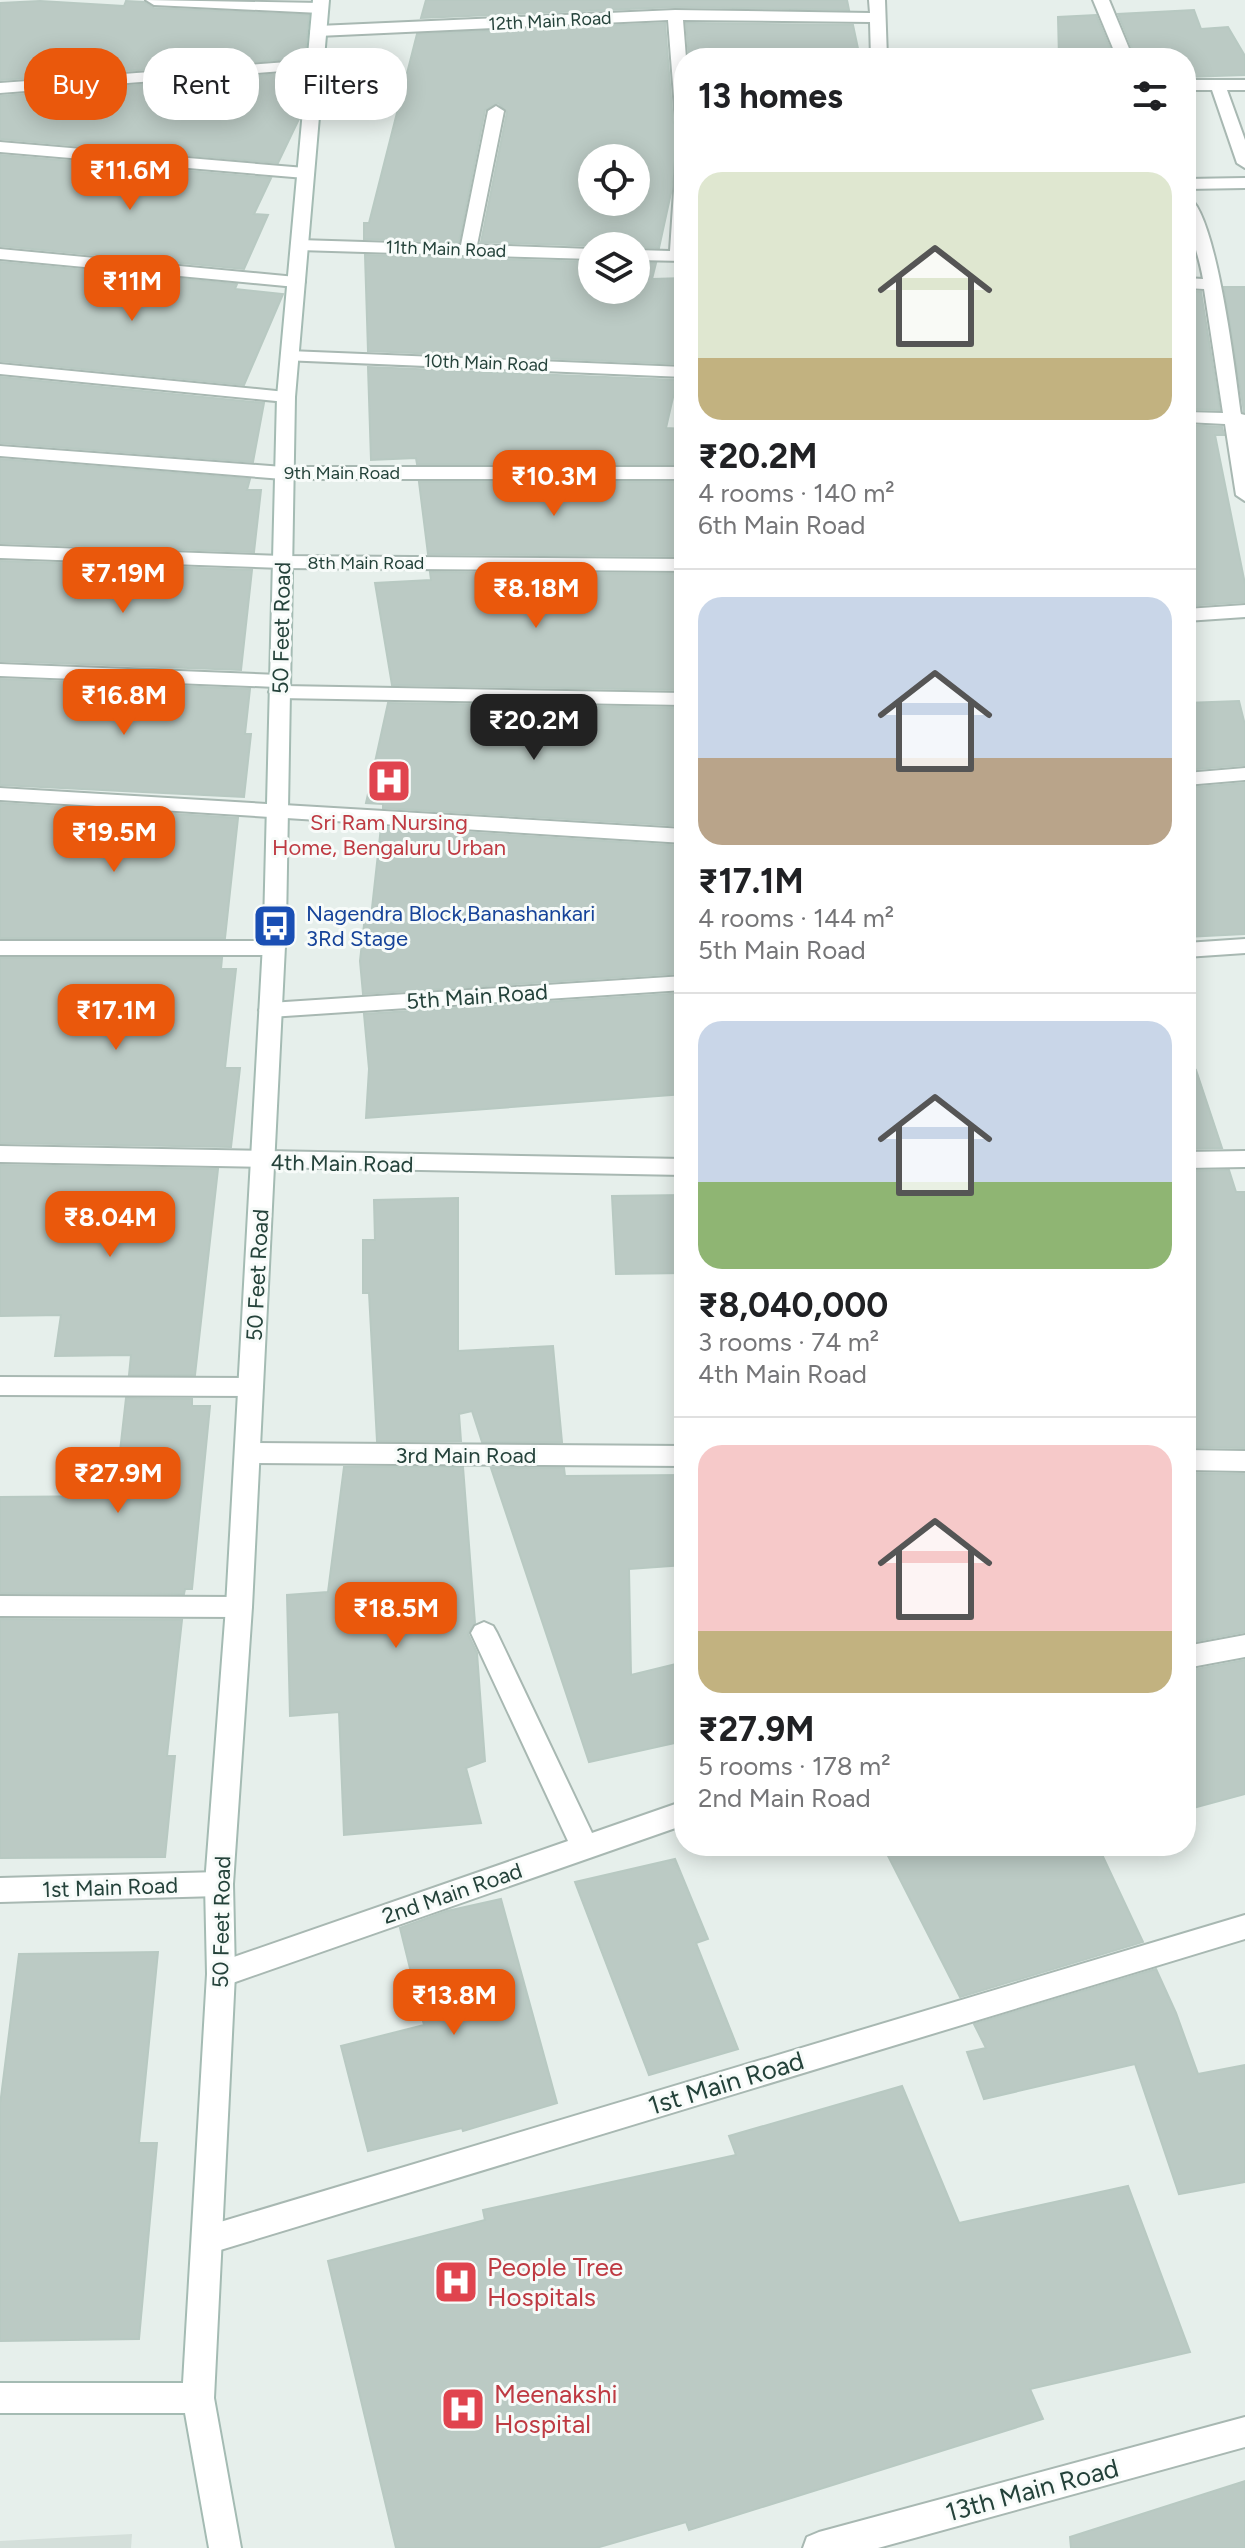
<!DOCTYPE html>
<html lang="en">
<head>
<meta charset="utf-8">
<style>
  :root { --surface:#fff; --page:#f6f6f6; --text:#202124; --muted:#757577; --line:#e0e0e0; --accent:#ea580c }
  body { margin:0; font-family:Figtree,sans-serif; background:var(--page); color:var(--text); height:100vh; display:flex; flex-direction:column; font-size:30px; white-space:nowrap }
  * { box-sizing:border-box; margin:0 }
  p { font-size:26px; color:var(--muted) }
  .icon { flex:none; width:44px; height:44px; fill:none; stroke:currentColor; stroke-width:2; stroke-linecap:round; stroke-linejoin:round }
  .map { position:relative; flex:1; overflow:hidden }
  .details { position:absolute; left:674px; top:48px; width:522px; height:1808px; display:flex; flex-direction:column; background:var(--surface); border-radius:32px; box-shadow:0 4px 20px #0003 }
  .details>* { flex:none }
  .top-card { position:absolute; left:24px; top:48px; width:530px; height:72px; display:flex; gap:16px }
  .fabs { position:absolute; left:578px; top:144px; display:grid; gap:16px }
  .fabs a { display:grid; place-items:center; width:72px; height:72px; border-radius:50%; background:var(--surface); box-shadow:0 4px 20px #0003; font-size:40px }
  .price { position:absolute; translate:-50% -68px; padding:0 18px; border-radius:16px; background:var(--accent); color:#fff; font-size:26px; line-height:52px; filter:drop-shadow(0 2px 4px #0008) }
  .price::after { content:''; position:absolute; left:50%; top:48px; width:24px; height:18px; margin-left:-12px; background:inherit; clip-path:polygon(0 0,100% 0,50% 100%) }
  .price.selected { background:#222; color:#fff }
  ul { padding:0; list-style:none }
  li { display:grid; align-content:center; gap:16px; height:424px; padding:0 24px }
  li+li { border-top:2px solid var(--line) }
  li span { display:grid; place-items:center; height:248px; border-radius:24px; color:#555 }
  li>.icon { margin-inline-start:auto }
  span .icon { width:144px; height:144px; fill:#fffc; stroke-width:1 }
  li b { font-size:34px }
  h2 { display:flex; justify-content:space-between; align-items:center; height:96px; padding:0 24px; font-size:34px }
  .pill { padding:0 28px; border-radius:32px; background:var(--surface); box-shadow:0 4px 20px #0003; font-size:28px; line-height:72px }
  .pill.selected { background:var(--accent); color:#fff }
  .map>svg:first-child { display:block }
  .built { fill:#d4dfda }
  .building { fill:#bbcac4; stroke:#b8c9c2; stroke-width:2; fill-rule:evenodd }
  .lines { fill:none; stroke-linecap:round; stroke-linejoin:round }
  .minor-casing { stroke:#a8b8b2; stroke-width:4 }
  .secondary-casing { stroke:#a4bbb3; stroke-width:4 }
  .minor { fill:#fff; fill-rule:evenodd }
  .secondary { fill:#fff; fill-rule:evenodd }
  .labels { text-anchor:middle; stroke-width:6; stroke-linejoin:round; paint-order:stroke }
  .far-street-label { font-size:18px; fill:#24423a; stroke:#f7fbf9 }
  .street-label { font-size:22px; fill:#24423a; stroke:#f7fbf9 }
  .health-label { font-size:22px; fill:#be3a42; stroke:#f7fbf9 }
  .transit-label { font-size:22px; fill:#164399; stroke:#f7fbf9; text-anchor:start }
  .near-street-label { font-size:26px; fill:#24423a; stroke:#f7fbf9 }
  .near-health-label { font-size:26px; fill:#be3a42; stroke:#f7fbf9; text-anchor:start }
</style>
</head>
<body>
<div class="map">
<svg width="1245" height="2548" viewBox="0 0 1245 2548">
  <rect width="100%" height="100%" fill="#e6efeb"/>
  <!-- built -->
  <polygon class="built" points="132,2534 131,2548 0,2548 0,2541"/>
  <!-- building -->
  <g class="building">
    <polygon points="426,0 847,0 849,10 675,7 421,18"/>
    <polygon points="40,1 124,6 126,1 144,2 154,8 309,15 305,58 0,80 0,3"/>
    <polygon points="1194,10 1201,29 1228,27 1245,56 1245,75 1186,77 1186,58 1136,58 1118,14"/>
    <polygon points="1096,15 1114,58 1059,58 1058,17"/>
    <path d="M665,23L673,122L677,126L671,193L659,248L481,242L507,112L498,103L485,110L459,242L364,239V223H369L417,34ZM592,158H636V202H592Z"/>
    <polygon points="686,23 853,25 860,58 689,58"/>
    <polygon points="303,72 299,119 278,163 0,139 0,96"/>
    <polygon points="0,155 271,178 254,214 268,215 244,269 0,246"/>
    <polygon points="365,255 592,262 592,290 636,290 636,263 656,263 652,279 684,278 681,364 368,351"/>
    <polygon points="0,262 237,284 235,289 283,294 244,385 0,361"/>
    <polygon points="1224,287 1245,287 1245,412 1244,412"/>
    <polygon points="1186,291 1201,292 1220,410 1186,409"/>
    <polygon points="368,367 677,380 666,428 684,429 684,464 417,464 416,458 371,460"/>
    <polygon points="0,377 264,403 253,462 0,443"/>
    <polygon points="1186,425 1222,427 1224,435 1215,435 1245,584 1245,602 1186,606"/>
    <polygon points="0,459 250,479 247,490 261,490 254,552 0,543"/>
    <polygon points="419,482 684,482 684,556 428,554"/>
    <polygon points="0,561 252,570 241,670 0,661"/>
    <polygon points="430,572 684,574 684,690 392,685 375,583 431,580"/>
    <polygon points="0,679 250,689 245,734 251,734 244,797 0,785"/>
    <polygon points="1239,701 1245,725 1245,765 1186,770 1186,703"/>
    <polygon points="388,703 684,708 684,826 383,808 383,804 366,803"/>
    <polygon points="1245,783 1245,934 1186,937 1186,788"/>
    <polygon points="0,803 238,818 225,938 0,938"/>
    <polygon points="381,827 684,846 684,973 363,994 360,961 365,916 371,917"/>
    <polygon points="0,958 222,958 221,969 236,969 225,1068 240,1068 231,1147 0,1143"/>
    <polygon points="684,993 684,1094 366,1118 369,1069 364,1014"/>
    <polygon points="1196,1070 1222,1148 1186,1149 1186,1072"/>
    <polygon points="0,1165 218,1169 195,1375 129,1375 131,1355 55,1356 61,1315 0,1316"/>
    <polygon points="1229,1170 1236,1192 1245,1192 1245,1448 1186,1447 1186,1171"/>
    <polygon points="684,1195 684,1273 616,1274 612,1196"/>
    <polygon points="458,1198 458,1351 553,1346 562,1442 482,1442 472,1411 459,1414 461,1441 377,1441 369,1293 363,1293 363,1240 375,1240 374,1200"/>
    <polygon points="126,1398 192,1399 192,1406 210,1406 192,1589 185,1589 184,1594 0,1593 0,1497 115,1496"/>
    <polygon points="344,1467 463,1467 475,1623 468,1634 477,1653 485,1761 466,1768 481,1823 344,1835 339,1712 290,1716 287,1595 328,1592"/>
    <polygon points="491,1468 564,1468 565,1476 684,1475 684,1565 629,1569 631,1675 684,1662 684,1741 589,1762"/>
    <polygon points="1186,1473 1245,1474 1245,1632 1186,1643"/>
    <polygon points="0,1619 182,1620 167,1756 175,1756 165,1857 0,1858"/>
    <polygon points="1245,1660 1245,1794 1186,1810 1186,1671"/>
    <polygon points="883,1846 1098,1846 1143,1942 960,1997"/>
    <polygon points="675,1859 708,1939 696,1943 738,2049 649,2075 575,1882"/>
    <polygon points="501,1899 557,2103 463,2131 462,2128 368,2151 341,2046 424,2025 400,1928 447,1911"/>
    <polygon points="158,1952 139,2143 157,2143 139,2339 0,2341 0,2105 19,1954"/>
    <polygon points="1156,1969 1176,2013 1198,2074 1245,2065 1245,2182 1179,2194 1135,2064 984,2099 967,2052 986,2048 974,2024"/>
    <polygon points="902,2086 959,2223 1128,2186 1190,2352 1030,2389 1043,2419 689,2530 686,2522 596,2548 396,2548 328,2261 485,2220 483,2210 736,2155 729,2136"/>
    <polygon points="1245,2481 1245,2548 1071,2548 1070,2537"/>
  </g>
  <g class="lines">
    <!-- minor casing -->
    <g class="minor-casing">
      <g id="minor">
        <polygon points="146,0 320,3 328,8 320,13 154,5"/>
        <polygon points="869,0 885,0 887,58 871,58 870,22 683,20 686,58 684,127 676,122 668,20 318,36 310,31 318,26 675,10 870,13"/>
        <polygon points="1093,0 1109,0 1133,58 1117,58"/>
        <polygon points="314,60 320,62 320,68 0,93 0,83"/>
        <polygon points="1186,80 1245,80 1245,90 1227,90 1245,140 1245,168 1237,163 1212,90 1186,90"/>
        <polygon points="496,106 504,111 477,245 592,249 592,259 299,250 291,245 299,240 461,245 488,111"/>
        <polygon points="0,142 305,168 313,173 305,178 0,152"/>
        <polygon points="684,156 684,261 636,260 636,250 670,251 676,161"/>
        <polygon points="1245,178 1245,188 1186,189 1186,179"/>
        <path d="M1186,196C1216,204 1236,380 1241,414L1245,415V501L1236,495L1225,424L1186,422V412L1223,413L1204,289L1186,288V278L1203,279C1198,250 1186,225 1186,196Z"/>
        <polygon points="0,249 296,277 305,282 296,287 0,259"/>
        <polygon points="289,351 684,367 684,377 283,360 283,352"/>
        <polygon points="0,364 286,392 295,397 286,402 0,374"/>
        <polygon points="0,446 283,467 684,467 684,479 283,479 0,456"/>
        <polygon points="0,546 282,556 684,559 684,571 282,568 0,558"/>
        <polygon points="1245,605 1245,617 1186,621 1186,609"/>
        <polygon points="0,664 279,675 289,681 283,686 684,693 684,705 279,698 269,692 276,687 0,676"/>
        <polygon points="1245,768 1245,780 1186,785 1186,773"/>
        <polygon points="0,788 684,829 684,843 0,800"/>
        <polygon points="1245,939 1245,953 1186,957 1186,943"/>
        <polygon points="0,941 274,941 285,948 274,955 0,955"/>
        <polygon points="684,976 684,990 270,1017 259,1010 270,1003"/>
        <polygon points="0,1146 684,1159 684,1175 0,1162"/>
        <polygon points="1245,1151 1245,1167 1186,1168 1186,1152"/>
        <polygon points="0,1377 251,1378 260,1380 263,1387 260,1394 251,1396 0,1395"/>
        <polygon points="248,1443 684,1446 684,1466 248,1463 239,1460 235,1453 239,1446"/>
        <polygon points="1186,1450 1245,1451 1245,1471 1186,1470"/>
        <polygon points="0,1596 239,1597 248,1600 252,1607 248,1614 239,1617 0,1616"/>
        <polygon points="484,1622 493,1626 497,1633 592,1833 684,1801 684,1825 221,1987 211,1983 207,1974 211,1965 568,1841 471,1633 475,1626"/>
        <polygon points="1245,1635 1245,1657 1186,1668 1186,1646"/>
        <polygon points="219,1872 229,1876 233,1884 229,1892 219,1896 0,1902 0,1878"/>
        <polygon points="1245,1915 1245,1939 207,2254 196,2250 192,2240 196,2230 207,2226"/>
        <polygon points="1245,2417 1245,2447 878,2548 803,2548 807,2537 819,2532"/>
      </g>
    </g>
    <!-- secondary casing -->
    <g class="secondary-casing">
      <polygon id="secondary" points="313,0 329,0 295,397 286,926 252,1607 233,1884 235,1974 214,2398 241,2548 209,2548 185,2413 0,2413 0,2383 183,2383 207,1974 205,1884 226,1607 264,926 277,397"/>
    </g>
    <!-- minor -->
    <use href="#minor" class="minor"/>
    <!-- secondary -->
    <use href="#secondary" class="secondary"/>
  </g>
  <!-- icons -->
  <defs>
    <g id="hospital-square" transform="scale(2.3)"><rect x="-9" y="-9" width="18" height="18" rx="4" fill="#e0444e" stroke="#f7fbf9"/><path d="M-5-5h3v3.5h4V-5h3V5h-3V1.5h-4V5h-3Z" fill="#fff"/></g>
    <g id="bus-square" transform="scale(2.3)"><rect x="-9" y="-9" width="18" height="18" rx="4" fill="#1a4fb4" stroke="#f7fbf9"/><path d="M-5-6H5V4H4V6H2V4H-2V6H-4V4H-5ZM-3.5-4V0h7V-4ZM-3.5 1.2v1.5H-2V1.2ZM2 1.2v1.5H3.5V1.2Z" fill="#fff"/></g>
  </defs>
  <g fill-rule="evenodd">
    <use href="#hospital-square" x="389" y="781"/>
    <use href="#bus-square" x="275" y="926"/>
    <use href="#hospital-square" x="456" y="2282"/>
    <use href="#hospital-square" x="463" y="2409"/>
  </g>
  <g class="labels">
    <!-- far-street labels -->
    <g class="far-street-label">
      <text transform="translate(550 21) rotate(-3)" y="6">12th Main Road</text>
      <text transform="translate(446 249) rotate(2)" y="6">11th Main Road</text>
      <text transform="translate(486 363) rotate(2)" y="6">10th Main Road</text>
      <text x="342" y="479">9th Main Road</text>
      <text x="366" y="569">8th Main Road</text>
    </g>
    <!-- street labels -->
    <g class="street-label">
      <text transform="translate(281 628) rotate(-89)" y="8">50 Feet Road</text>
      <text transform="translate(477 996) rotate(-4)" y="8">5th Main Road</text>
      <text transform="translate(342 1163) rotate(1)" y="8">4th Main Road</text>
      <text transform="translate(257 1275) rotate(-87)" y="8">50 Feet Road</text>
      <text x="466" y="1463">3rd Main Road</text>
      <text transform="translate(110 1887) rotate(-2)" y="8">1st Main Road</text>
      <text transform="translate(452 1893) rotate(-19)" y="8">2nd Main Road</text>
      <text transform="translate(221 1922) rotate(-89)" y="8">50 Feet Road</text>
    </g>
    <!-- health labels -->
    <g class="health-label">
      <text x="389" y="830">Sri Ram Nursing<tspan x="389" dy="25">Home, Bengaluru Urban</tspan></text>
    </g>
    <!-- transit labels -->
    <g class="transit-label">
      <text x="306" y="921">Nagendra Block,Banashankari<tspan x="306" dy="25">3Rd Stage</tspan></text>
    </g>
    <!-- near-street labels -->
    <g class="near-street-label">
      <text transform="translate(726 2083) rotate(-17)" y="9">1st Main Road</text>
      <text transform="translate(1032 2490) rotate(-15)" y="9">13th Main Road</text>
    </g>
    <!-- near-health labels -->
    <g class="near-health-label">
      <text x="487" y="2276">People Tree<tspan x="487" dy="30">Hospitals</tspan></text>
      <text x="494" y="2403">Meenakshi<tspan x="494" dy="30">Hospital</tspan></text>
    </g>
  </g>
</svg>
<div class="fabs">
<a><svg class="icon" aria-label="locate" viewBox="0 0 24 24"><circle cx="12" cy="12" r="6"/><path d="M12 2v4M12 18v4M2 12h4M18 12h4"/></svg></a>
<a><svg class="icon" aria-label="layers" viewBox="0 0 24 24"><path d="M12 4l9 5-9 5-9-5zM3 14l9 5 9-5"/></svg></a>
</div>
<b class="price" style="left:130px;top:212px">₹11.6M</b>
<b class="price" style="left:132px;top:323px">₹11M</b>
<b class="price" style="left:554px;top:518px">₹10.3M</b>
<b class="price" style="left:123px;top:615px">₹7.19M</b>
<b class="price" style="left:536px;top:630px">₹8.18M</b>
<b class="price" style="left:124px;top:737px">₹16.8M</b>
<b class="price selected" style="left:534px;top:762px">₹20.2M</b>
<b class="price" style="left:114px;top:874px">₹19.5M</b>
<b class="price" style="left:116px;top:1052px">₹17.1M</b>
<b class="price" style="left:110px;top:1259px">₹8.04M</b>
<b class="price" style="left:118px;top:1515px">₹27.9M</b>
<b class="price" style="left:396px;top:1650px">₹18.5M</b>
<b class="price" style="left:454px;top:2037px">₹13.8M</b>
<div class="top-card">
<a class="pill selected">Buy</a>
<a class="pill">Rent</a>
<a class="pill">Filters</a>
</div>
<section class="details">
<h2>13 homes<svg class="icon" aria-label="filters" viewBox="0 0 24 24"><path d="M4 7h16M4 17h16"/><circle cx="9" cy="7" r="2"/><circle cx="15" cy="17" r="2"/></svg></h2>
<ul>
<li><span style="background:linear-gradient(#dfe7d0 75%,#c2b280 0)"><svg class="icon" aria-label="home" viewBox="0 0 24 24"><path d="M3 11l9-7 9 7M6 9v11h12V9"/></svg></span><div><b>₹20.2M</b><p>4 rooms · 140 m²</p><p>6th Main Road</p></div></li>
<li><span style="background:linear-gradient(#c9d6e8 65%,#b9a48a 0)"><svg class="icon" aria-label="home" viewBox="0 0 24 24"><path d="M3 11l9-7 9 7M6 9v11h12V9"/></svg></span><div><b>₹17.1M</b><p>4 rooms · 144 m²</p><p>5th Main Road</p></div></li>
<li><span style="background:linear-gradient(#c9d6e8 65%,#8fb573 0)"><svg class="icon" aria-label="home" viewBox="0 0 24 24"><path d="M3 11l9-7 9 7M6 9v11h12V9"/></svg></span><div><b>₹8,040,000</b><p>3 rooms · 74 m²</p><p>4th Main Road</p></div></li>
<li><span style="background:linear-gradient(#f6c9c9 75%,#c2b280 0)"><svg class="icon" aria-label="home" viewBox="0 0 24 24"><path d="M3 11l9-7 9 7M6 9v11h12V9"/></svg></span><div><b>₹27.9M</b><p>5 rooms · 178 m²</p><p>2nd Main Road</p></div></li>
</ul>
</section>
</div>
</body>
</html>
